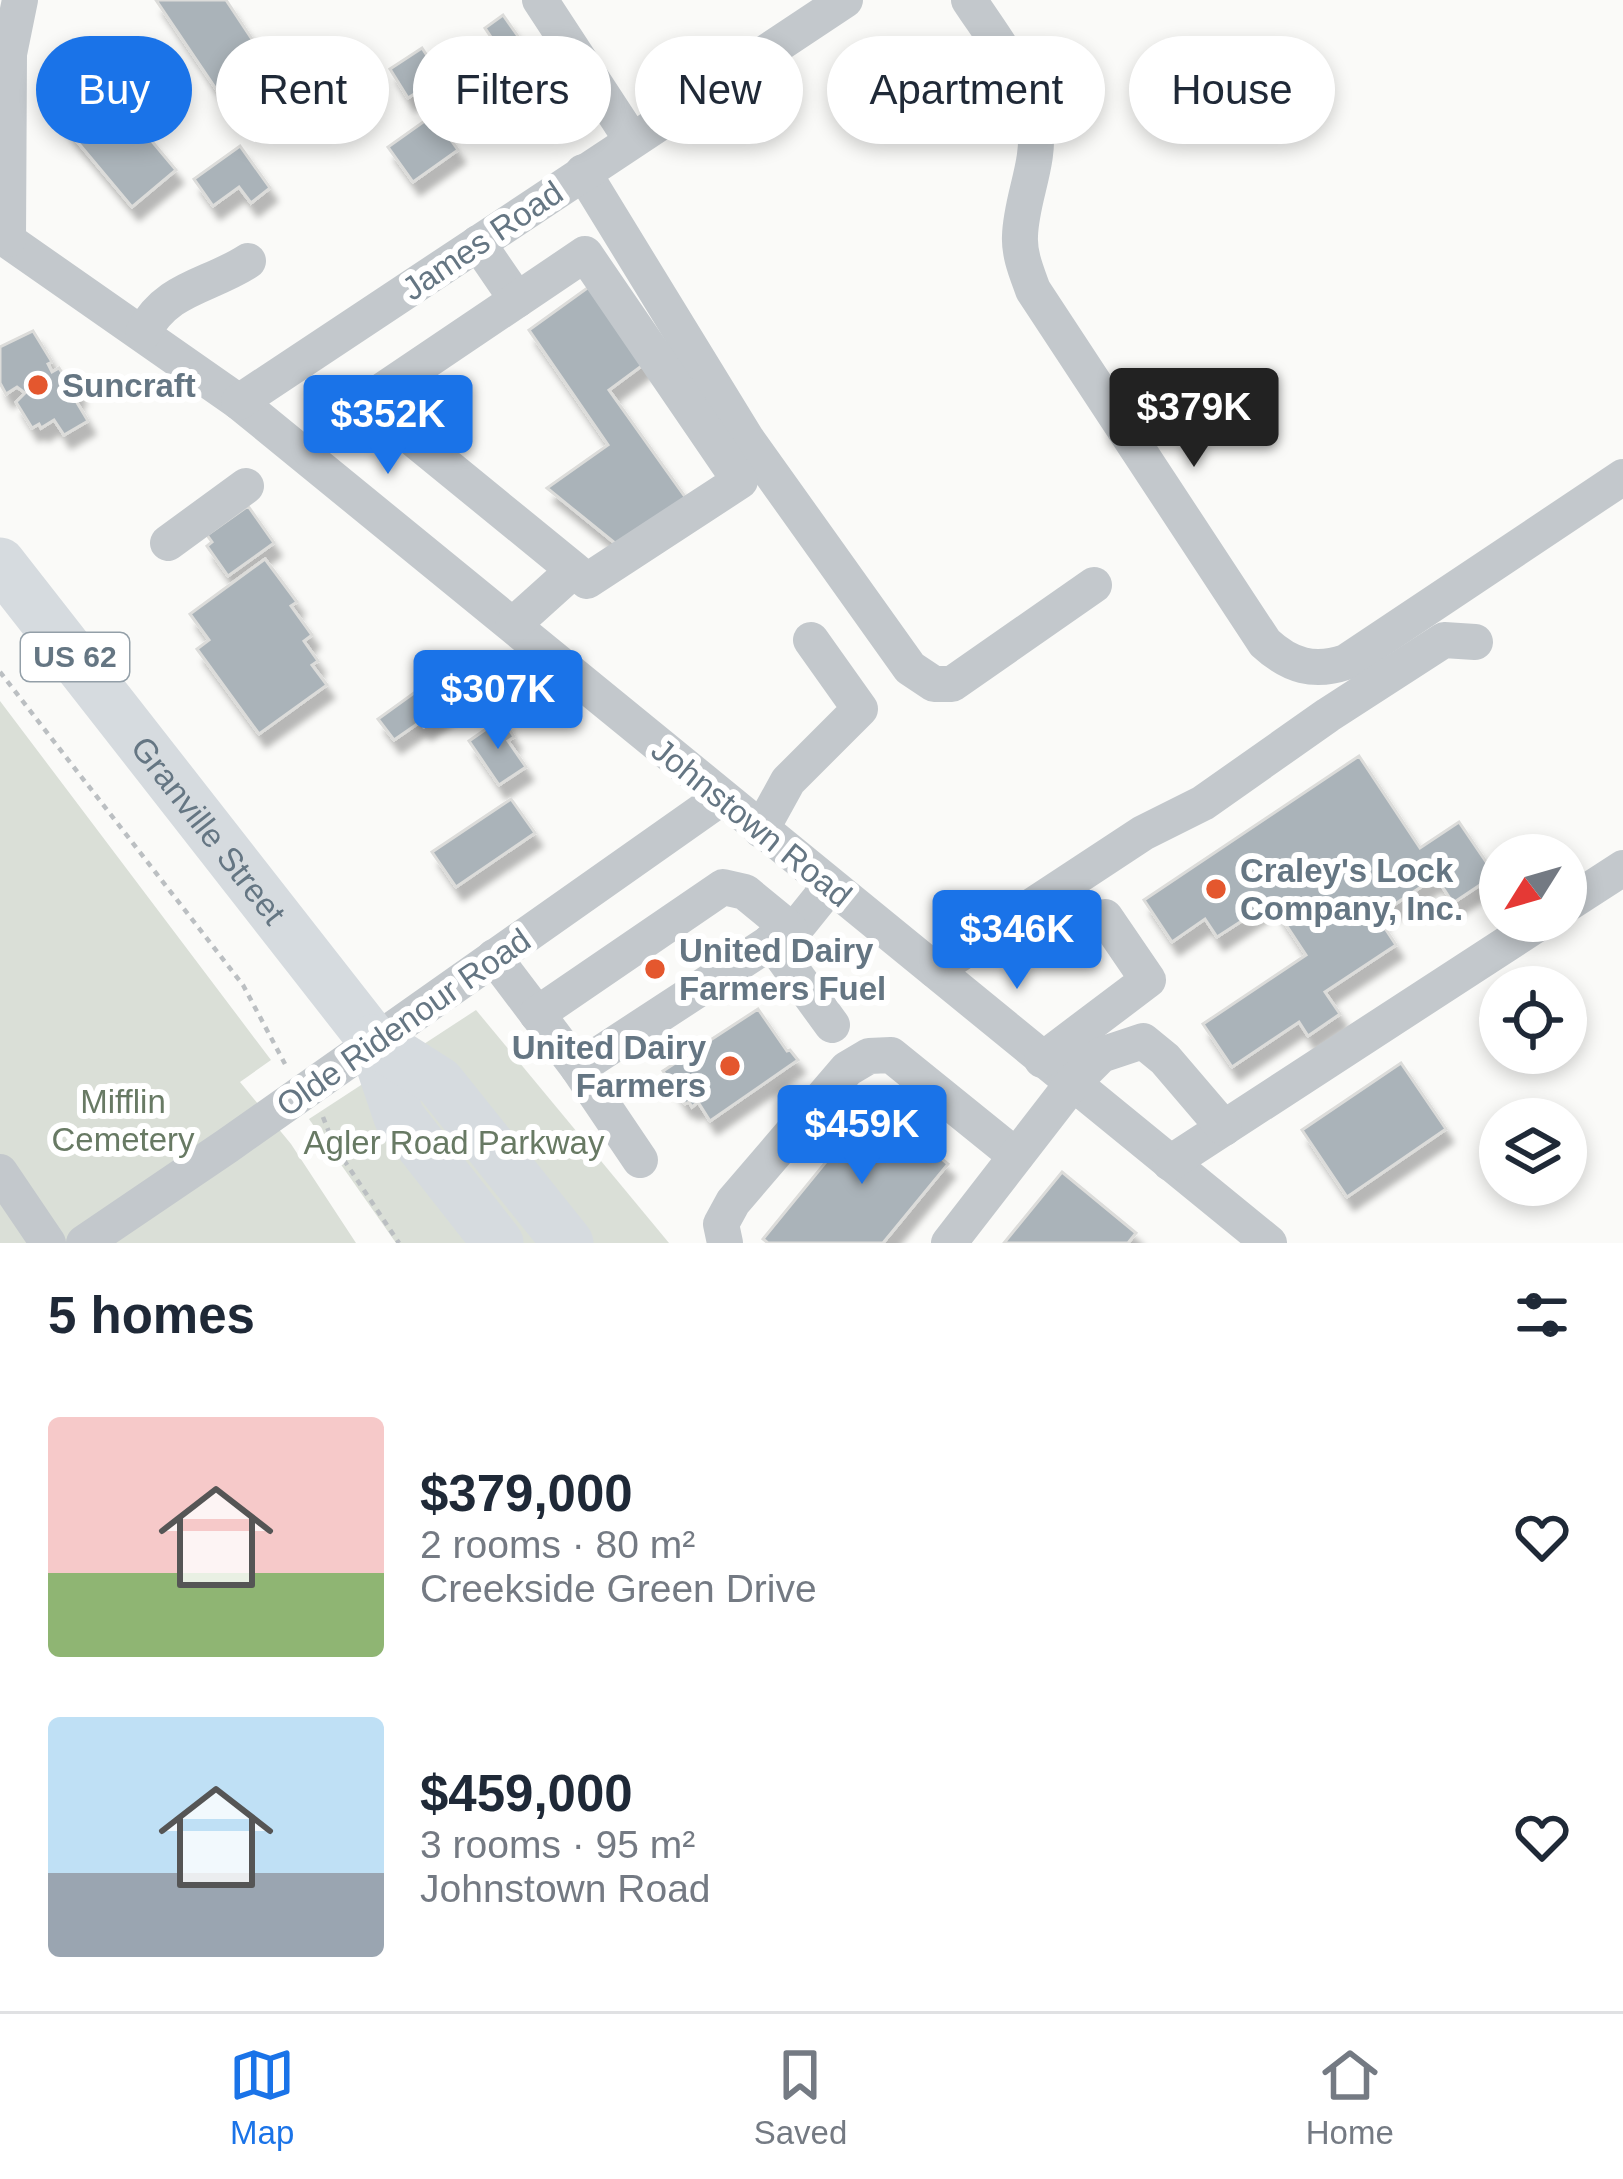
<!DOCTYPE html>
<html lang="en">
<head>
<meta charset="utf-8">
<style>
  :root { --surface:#fff; --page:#f2f2f3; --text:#1f2937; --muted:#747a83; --line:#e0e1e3; --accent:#1a73e8 }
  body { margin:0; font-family:Arial,sans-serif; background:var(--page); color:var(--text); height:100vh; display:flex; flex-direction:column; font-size:45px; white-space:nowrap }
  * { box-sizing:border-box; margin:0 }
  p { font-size:39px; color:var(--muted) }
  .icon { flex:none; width:66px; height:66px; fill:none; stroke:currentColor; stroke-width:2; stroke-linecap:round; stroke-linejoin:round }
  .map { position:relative; height:1243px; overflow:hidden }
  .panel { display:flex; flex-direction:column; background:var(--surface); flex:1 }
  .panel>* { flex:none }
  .top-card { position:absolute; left:36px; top:36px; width:1551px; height:108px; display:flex; gap:24px }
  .needle { width:78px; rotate:233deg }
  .tools { position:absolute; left:1479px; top:834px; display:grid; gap:24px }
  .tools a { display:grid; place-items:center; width:108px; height:108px; border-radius:50%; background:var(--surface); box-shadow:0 6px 18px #0003; font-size:60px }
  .price { position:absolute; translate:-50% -102px; padding:0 27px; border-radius:12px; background:var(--accent); color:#fff; font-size:39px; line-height:78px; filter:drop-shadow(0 3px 6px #0008) }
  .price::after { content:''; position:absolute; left:50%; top:72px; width:36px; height:27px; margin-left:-18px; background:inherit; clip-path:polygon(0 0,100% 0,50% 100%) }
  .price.selected { background:#222; color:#fff }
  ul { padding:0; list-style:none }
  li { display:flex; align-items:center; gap:36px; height:300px; padding:0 48px }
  li span { display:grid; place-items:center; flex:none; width:336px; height:240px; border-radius:12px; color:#555 }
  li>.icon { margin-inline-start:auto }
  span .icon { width:144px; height:144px; fill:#fffc; stroke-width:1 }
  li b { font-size:51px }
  h2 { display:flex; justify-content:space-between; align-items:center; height:144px; padding:0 48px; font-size:51px }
  .pill { padding:0 42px; border-radius:54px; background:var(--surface); box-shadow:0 6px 18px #0003; font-size:42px; line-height:108px }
  .pill.selected { background:var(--accent); color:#fff }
  .tab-bar { display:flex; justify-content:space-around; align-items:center; height:168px; border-top:3px solid var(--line); background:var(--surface); font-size:33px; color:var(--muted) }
  .tab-bar a { display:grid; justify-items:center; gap:6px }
  .tab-bar .selected { color:var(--accent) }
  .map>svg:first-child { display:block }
  .green { fill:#dadfd7 }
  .building { fill:#aab3b9; stroke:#dcdcda; stroke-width:3; filter:url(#shadow) }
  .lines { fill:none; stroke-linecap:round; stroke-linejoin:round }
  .path { stroke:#bbbfc2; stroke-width:4.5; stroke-dasharray:6 6; stroke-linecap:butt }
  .minor { stroke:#c3c8cc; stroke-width:36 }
  .highway { stroke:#d6dbdf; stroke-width:51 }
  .poi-dot { fill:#e4572e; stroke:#fff; stroke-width:4.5 }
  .labels { text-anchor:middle; stroke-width:12; stroke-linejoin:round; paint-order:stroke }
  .shield { fill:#fff; stroke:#939fa8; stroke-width:3 }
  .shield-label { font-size:30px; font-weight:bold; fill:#657683 }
  .street-label { font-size:33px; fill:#657683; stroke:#fff }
  .poi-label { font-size:33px; font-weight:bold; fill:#657683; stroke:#fff; text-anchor:start }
  .park-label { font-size:33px; fill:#687a64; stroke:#fff }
</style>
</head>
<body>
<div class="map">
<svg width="1623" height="1243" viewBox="0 0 1623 1243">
  <defs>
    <filter id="shadow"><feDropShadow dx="7" dy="13" stdDeviation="3" flood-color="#0004"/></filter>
  </defs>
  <rect width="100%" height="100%" fill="#fafaf8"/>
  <!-- green -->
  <g class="green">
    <polygon points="0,701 271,1060 240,1082 291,1144 356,1243 0,1243"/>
    <polygon points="476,1010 669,1243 396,1243 309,1119"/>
  </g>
  <!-- building -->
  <g class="building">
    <polygon points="156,0 226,0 283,86 235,117"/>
    <polygon points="503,15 522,42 503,55 485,28"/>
    <polygon points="422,48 441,77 408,98 390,69"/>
    <polygon points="83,59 176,170 132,207 39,96"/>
    <polygon points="517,63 540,95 502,121 479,89"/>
    <polygon points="433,115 458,150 413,182 388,147"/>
    <polygon points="240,146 270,188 251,203 239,187 213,206 194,179"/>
    <polygon points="597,281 651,359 609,390 688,501 621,548 547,488 608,445 529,330"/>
    <polygon points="33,331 52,362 48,364 52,372 59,368 66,379 70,376 79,392 73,396 88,421 64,435 54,420 41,428 39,424 32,428 16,402 25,393 17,387 6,394 0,383 0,347"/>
    <polygon points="248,506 274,543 228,576 207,546 212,542 207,535"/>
    <polygon points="265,559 297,602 291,606 312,635 304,641 318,661 312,665 327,685 259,734 197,649 209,640 190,614"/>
    <polygon points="443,672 463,699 424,727 420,722 394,740 378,719"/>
    <polygon points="502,718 514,737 508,741 526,767 499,785 469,741"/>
    <polygon points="1359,756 1420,848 1459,822 1495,875 1453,903 1436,877 1377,916 1396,945 1325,992 1340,1014 1308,1036 1299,1022 1232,1067 1203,1024 1306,955 1271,902 1217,937 1205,919 1172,942 1144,900"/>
    <polygon points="511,799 535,833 456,887 432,852"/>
    <polygon points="758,1009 787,1051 790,1050 798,1060 710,1121 698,1102 692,1107 689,1102 685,1104 663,1071"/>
    <polygon points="1401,1063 1446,1129 1347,1197 1302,1130"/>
    <polygon points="874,1103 948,1164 883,1243 768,1243 763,1239"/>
    <polygon points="1062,1172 1136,1233 1128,1243 1004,1243"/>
  </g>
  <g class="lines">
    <!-- path -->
    <g class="path">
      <polyline points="0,672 243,985 285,1064"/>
      <polyline points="323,1117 334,1145 399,1243"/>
    </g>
    <!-- minor -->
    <g class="minor">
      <polyline points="540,0 631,139"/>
      <path d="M969,0C994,38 1027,79 1035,124C1041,162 1021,198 1020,236C1019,255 1027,273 1033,290L1265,643C1290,666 1314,673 1346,662L1623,477"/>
      <polyline points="583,172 746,438 910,668 934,684 952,684 1094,585"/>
      <polyline points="0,235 239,402 1269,1243"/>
      <polyline points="8,239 9,54 20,0"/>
      <polyline points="478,243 517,300"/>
      <path d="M143,333C167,287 208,287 248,261"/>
      <polyline points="239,402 845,0"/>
      <polyline points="168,543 246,486"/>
      <polyline points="513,625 574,570 367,401 585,254 740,481 587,581 574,570"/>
      <polyline points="761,830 788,781 860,709 811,640"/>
      <polyline points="1566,905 1623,868"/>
      <polyline points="771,941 832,1025"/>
      <polyline points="494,957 578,1068 800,923 829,887"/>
      <polyline points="935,970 1143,833 1203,803 1328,715 1444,640 1475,642"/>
      <polyline points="537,1014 723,887 745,892 790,929"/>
      <polyline points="1042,1060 1148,980 1105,917"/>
      <polyline points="578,1068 640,1160"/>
      <polyline points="1170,1163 1542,921"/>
      <polyline points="0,1172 48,1243"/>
      <polyline points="84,1243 227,1146 721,798"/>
      <polyline points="725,1243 721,1224 733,1202 847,1069 869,1056 891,1055 1016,1156"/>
      <polyline points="949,1243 1072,1084 1101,1055 1143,1041 1165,1059 1224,1128"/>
    </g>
    <!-- highway -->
    <g class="highway">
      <path id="s1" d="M0,563L373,1040L399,1117L498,1243"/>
      <polyline points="373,1040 439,1082 568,1243"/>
    </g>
  </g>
  <!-- markers -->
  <g class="poi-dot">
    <circle cx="38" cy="385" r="12"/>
    <circle cx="1216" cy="889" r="12"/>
    <circle cx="655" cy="969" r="12"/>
    <circle cx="730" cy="1066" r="12"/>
  </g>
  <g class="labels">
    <!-- shield labels -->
    <rect class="shield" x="21" y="633" width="108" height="48" rx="9"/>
    <g class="shield-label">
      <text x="75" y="667">US 62</text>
    </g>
    <!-- street labels -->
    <g class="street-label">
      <text transform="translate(482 240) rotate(-34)" y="12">James Road</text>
      <text transform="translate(752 822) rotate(39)" y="12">Johnstown Road</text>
      <text dy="12" stroke="none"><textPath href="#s1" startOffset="339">Granville Street</textPath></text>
      <text transform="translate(403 1022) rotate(-35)" y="12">Olde Ridenour Road</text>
    </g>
    <!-- poi labels -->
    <g class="poi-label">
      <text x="62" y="397">Suncraft</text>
      <text x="1240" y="882">Craley's Lock<tspan x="1240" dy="38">Company, Inc.</tspan></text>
      <text x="679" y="962">United Dairy<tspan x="679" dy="38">Farmers Fuel</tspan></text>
      <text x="706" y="1059" text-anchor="end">United Dairy<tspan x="706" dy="38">Farmers</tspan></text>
    </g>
    <!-- park labels -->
    <g class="park-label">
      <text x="123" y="1113">Mifflin<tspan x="123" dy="38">Cemetery</tspan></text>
      <text x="454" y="1154">Agler Road Parkway</text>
    </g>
  </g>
</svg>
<div class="tools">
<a><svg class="needle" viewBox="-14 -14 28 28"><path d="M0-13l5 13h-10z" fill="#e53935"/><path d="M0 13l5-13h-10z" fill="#747a83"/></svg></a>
<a><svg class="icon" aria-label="locate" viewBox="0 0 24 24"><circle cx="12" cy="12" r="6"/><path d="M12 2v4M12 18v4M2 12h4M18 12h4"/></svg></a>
<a><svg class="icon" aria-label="layers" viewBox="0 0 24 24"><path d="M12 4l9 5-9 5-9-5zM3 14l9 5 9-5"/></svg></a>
</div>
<b class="price selected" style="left:1194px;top:470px">$379K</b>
<b class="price" style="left:388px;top:477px">$352K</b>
<b class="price" style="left:498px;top:752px">$307K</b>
<b class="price" style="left:1017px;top:992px">$346K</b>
<b class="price" style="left:862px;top:1187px">$459K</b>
<div class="top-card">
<a class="pill selected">Buy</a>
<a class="pill">Rent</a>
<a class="pill">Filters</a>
<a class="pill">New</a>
<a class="pill">Apartment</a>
<a class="pill">House</a>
</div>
</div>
<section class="panel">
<h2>5 homes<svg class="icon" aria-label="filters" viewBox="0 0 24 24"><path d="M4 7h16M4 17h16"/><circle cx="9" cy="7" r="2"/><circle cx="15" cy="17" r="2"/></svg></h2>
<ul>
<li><span style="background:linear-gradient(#f6c9c9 65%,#8fb573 0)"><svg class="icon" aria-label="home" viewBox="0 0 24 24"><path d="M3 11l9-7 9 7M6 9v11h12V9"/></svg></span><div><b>$379,000</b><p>2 rooms · 80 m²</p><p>Creekside Green Drive</p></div><svg class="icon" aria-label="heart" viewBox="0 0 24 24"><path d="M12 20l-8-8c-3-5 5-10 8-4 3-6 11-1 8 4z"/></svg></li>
<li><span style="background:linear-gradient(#bfe0f5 65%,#9aa5b1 0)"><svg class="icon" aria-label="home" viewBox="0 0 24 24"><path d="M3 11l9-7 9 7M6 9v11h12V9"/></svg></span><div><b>$459,000</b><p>3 rooms · 95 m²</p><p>Johnstown Road</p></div><svg class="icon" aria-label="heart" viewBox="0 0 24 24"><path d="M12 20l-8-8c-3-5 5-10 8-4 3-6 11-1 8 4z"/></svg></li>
</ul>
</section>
<nav class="tab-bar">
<a class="selected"><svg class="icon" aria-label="map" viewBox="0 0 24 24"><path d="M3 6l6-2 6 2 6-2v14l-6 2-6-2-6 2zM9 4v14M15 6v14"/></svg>Map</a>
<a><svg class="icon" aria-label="saved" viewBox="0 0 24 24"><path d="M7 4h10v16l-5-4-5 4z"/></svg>Saved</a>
<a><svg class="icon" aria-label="home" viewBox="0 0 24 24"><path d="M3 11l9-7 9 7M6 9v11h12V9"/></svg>Home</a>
</nav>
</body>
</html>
